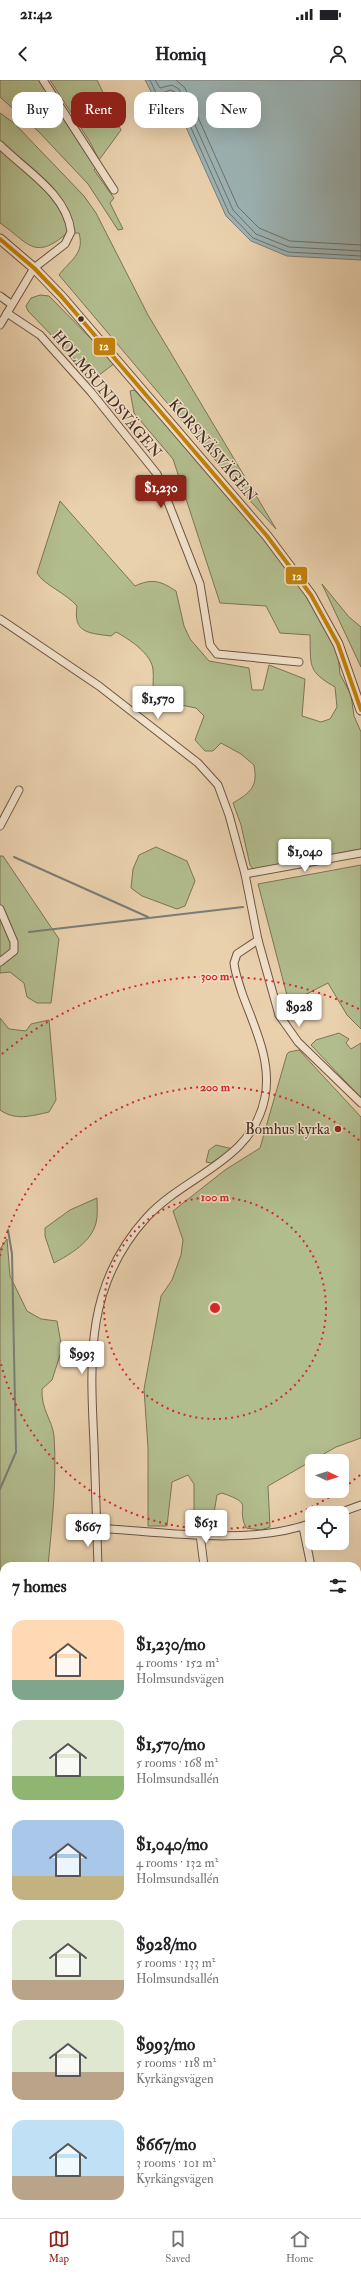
<!DOCTYPE html>
<html lang="en">
<head>
<meta charset="utf-8">
<style>
  :root { --surface:#fff; --page:#f6f6f6; --text:#202124; --muted:#757577; --line:#e0e0e0; --accent:#8f2418 }
  body { margin:0; font-family:"IM FELL Double Pica",serif; background:var(--page); color:var(--text); height:100vh; display:flex; flex-direction:column; font-size:15px; white-space:nowrap }
  * { box-sizing:border-box; margin:0 }
  p { font-size:13px; color:var(--muted) }
  .icon { flex:none; width:22px; height:22px; fill:none; stroke:currentColor; stroke-width:2; stroke-linecap:round; stroke-linejoin:round }
  .map { position:relative; flex:1; overflow:hidden }
  .drawer { position:absolute; left:0px; top:1482px; width:361px; height:656px; display:flex; flex-direction:column; background:var(--surface); border-radius:12px 12px 0 0; box-shadow:0 4px 16px #0002 }
  .drawer>* { flex:none }
  .hud { position:absolute; left:12px; top:12px; width:337px; height:36px; display:flex; gap:8px }
  .needle { width:26px; rotate:94deg }
  .fabs { position:absolute; left:305px; top:1374px; display:grid; gap:8px }
  .fabs a { display:grid; place-items:center; width:44px; height:44px; border-radius:8px; background:var(--surface); box-shadow:0 4px 16px #0002; font-size:20px }
  .price { position:absolute; translate:-50% -34px; padding:0 9px; border-radius:4px; background:#fff; color:#222; font-size:13px; line-height:26px; filter:drop-shadow(0 1px 2px #0008) }
  .price::after { content:''; position:absolute; left:50%; top:24px; width:12px; height:9px; margin-left:-6px; background:inherit; clip-path:polygon(0 0,100% 0,50% 100%) }
  .price.on { background:var(--accent); color:#fff }
  ul { padding:0; list-style:none }
  li { display:flex; align-items:center; gap:12px; height:100px; padding:0 12px }
  li span { display:grid; place-items:center; flex:none; width:112px; height:80px; border-radius:12px; color:#555 }
  li>.icon { margin-inline-start:auto }
  span .icon { width:48px; height:48px; fill:#fffc; stroke-width:1 }
  li b { font-size:17px }
  h2 { display:flex; justify-content:space-between; align-items:center; height:48px; padding:0 12px; font-size:17px }
  .tag { padding:0 14px; border-radius:12px; background:var(--surface); box-shadow:0 4px 16px #0002; font-size:14px; line-height:36px }
  .tag.on { background:var(--accent); color:#fff }
  .status { display:flex; justify-content:space-between; align-items:center; height:28px; padding:0 20px; background:var(--surface); direction:ltr }
  .status svg { height:11px; fill:currentColor }
  header { display:flex; justify-content:space-between; align-items:center; height:52px; padding:0 12px; background:var(--surface); font-size:18px; font-weight:800 }
  .dock { display:flex; justify-content:space-around; align-items:center; height:56px; border-top:1px solid var(--line); background:var(--surface); font-size:11px; color:var(--muted) }
  .dock a { display:grid; justify-items:center; gap:2px }
  .dock .on { color:var(--accent) }
  .map>svg:first-child { display:block }
  .green { fill:#b2bd8e; stroke:#7c7458 }
  .water { fill:#9cb4b5; stroke:#797d7a }
  .lines { fill:none; stroke-linecap:round; stroke-linejoin:round }
  .shore { stroke:#70706b; stroke-width:1 }
  .stream { stroke:#797d7a; stroke-width:2 }
  .minor-casing { stroke:#6e5444; stroke-width:9 }
  .tertiary-casing { stroke:#6e5444; stroke-width:11 }
  .minor { stroke:#f1e1ca; stroke-width:7 }
  .tertiary { stroke:#f1e1ca; stroke-width:9 }
  .bus-1-casing { stroke:#f1e1ca; stroke-width:7 }
  .bus-1 { stroke:#c2810a; stroke-width:4 }
  .ring { fill:none; stroke:#d62828; stroke-width:2; stroke-dasharray:2 4 }
  .bus-dot { fill:#452b21; stroke:#f1e1ca; stroke-width:1.5 }
  .poi-dot { fill:#8f2418; stroke:#f1e1ca; stroke-width:1.5 }
  .labels { text-anchor:middle; stroke-width:3; stroke-linejoin:round; paint-order:stroke }
  .street-label { font-size:15px; fill:#452b21; stroke:#f1e1ca }
  .poi-label { font-size:15px; fill:#452b21; stroke:#f1e1ca; text-anchor:end }
  .centre { fill:#d62828; stroke:#f1e1ca; stroke-width:2 }
  .ring-label { font-size:12px; text-anchor:middle; font-weight:bold; fill:#d62828; stroke:#f1e1ca; stroke-width:3; stroke-linejoin:round; paint-order:stroke }
  .line-badge { stroke:#f1e1ca; stroke-width:1.5 }
  .badge-label { font-size:11px; text-anchor:middle; font-weight:bold; fill:#fff }
</style>
</head>
<body>
<div class="status"><b>21:42</b><svg viewBox="0 0 49 12"><path d="M0 12V9h3v3zM5 12V6h3v6zM10 12V3h3v9zM15 12V0h3v12zM26 1h20v11H26zM47 4h2v5h-2z"/></svg></div>
<header><svg class="icon" aria-label="back" viewBox="0 0 24 24"><path d="M15 5l-7 7 7 7"/></svg>Homiq<svg class="icon" aria-label="person" viewBox="0 0 24 24"><circle cx="12" cy="8" r="4"/><path d="M4 21q1-7 8-7t8 7"/></svg></header>
<div class="map">
<svg width="361" height="2138" viewBox="0 0 361 2138">
  <rect width="100%" height="100%" fill="#ead1ae"/>
  <filter id="stains"><feTurbulence type="fractalNoise" baseFrequency=".005" numOctaves="4"/><feColorMatrix values="0 0 0 0 .2 0 0 0 0 .09 0 0 0 0 .02 0 0 0 .5 -.17"/></filter>
  <radialGradient id="worn" r=".72"><stop offset=".6" stop-color="#630" stop-opacity="0"/><stop offset="1" stop-color="#630" stop-opacity=".3"/></radialGradient>
  <!-- green -->
  <g class="green">
    <polygon points="0,0 40,0 96,88 94,90 114,118 110,123 123,149 118,150 88,104 38,51 0,17"/>
    <polygon points="50,0 97,0 121,50 99,80 90,62"/>
    <path d="M0,33L14,43L84,116L96,133L148,235L276,449L244,414L59,195C70,180 85,174 79,153H67C34,182 28,162 0,143Z"/>
    <polygon points="40,215 49,216 115,283 94,299 28,231 26,226 31,218"/>
    <path d="M134,310L187,367L263,457L308,516L337,566L340,594L351,615L354,636L361,652V769L254,790L250,785L241,745L233,723C251,712 258,707 254,685L241,674L221,663L213,671H205L195,660L204,636L196,628L171,623L154,612C152,603 154,598 153,590C152,574 129,559 116,552L111,556C88,553 73,553 77,526C66,513 44,505 37,493L60,421L135,506C152,498 161,501 176,511L184,546L190,559L209,581L249,588L252,610H263L269,585L305,599L302,636L321,642L330,639L337,627L335,607C307,591 311,586 310,555L280,553L266,526L220,523L173,379L134,333L130,311Z"/>
    <polygon points="322,504 349,537 361,547 361,587"/>
    <polygon points="156,767 187,781 195,801 185,826 177,829 142,816 131,808 133,789 139,775"/>
    <polygon points="0,776 3,776 59,859 51,923 37,923 27,917 24,903 10,892 0,893"/>
    <polygon points="361,785 361,949 347,935 328,903 289,923 258,804"/>
    <path d="M0,938L9,949L26,951L31,944L49,940L56,1020L49,1032C31,1036 16,1041 0,1030Z"/>
    <polygon points="339,953 349,959 346,963 351,969 361,963 361,1018 311,965 316,960"/>
    <path d="M299,970L361,1037V1358L336,1367L268,1406L270,1447L261,1450L246,1448C235,1424 256,1425 222,1413L217,1415L212,1445L200,1444L194,1438V1404L188,1395L172,1402L167,1446H148V1368L144,1309L161,1216L172,1200L181,1175L183,1160L173,1131L225,1090L260,1068L287,974L289,972Z"/>
    <polygon points="216,1065 233,1069 211,1083 206,1082 209,1070"/>
    <path d="M97,1118C97,1126 98,1135 96,1143C91,1162 71,1174 54,1183L45,1156V1148L70,1130Z"/>
    <path d="M7,1159L10,1196L27,1231L41,1239L57,1241L62,1269L52,1300L42,1309C41,1330 52,1339 54,1356C57,1399 52,1444 48,1486H4V1744L0,1745V1169Z"/>
    <polygon points="361,1590 361,1700 357,1701 357,1591"/>
    <polygon points="147,2134 274,2134 274,2138 143,2138"/>
  </g>
  <!-- water -->
  <g class="water">
    <polygon points="145,0 361,0 361,180 287,176 251,161 226,136 171,14 156,21"/>
    <polygon points="361,1700 361,2138 274,2138 274,2134 357,2134 357,1701"/>
    <polygon points="0,1745 4,1745 4,2133 0,2124"/>
    <polygon points="4,2134 147,2134 143,2138 6,2138"/>
  </g>
  <g class="lines">
    <!-- shore -->
    <g class="shore">
      <polyline points="150,0 157,15 170,10 175,12 229,133 253,158 288,172 361,176"/>
      <polyline points="155,0 160,8 172,5 179,9 233,130 256,154 289,167 361,171"/>
      <polyline points="176,0 185,8 238,127 259,148 290,161 361,165"/>
    </g>
    <!-- stream -->
    <g class="stream">
      <polyline points="14,777 148,837"/>
      <polyline points="29,852 243,827"/>
      <polyline points="0,1409 16,1372 12,1174 8,1150"/>
      <polyline points="0,1623 4,1626"/>
    </g>
    <!-- minor casing -->
    <g class="minor-casing">
      <g id="minor">
        <polyline points="43,0 114,110"/>
        <path d="M0,65C25,90 67,114 71,152L65,164L34,188L0,245"/>
        <polyline points="0,216 11,224"/>
        <polyline points="7,233 40,255 91,312 157,394 200,504 210,565 217,574 299,582"/>
        <polyline points="0,539 99,606 198,683 218,705 229,735 245,794 258,860 279,935 298,962 361,1023"/>
        <polyline points="0,746 19,710"/>
        <polyline points="245,794 361,773"/>
        <polyline points="0,829 14,862 14,871 0,882"/>
        <polyline points="339,1433 361,1425"/>
        <polyline points="303,1447 311,1486"/>
        <path d="M97,1448C163,1452 249,1466 312,1443"/>
        <polyline points="200,1454 204,1486"/>
        <path d="M98,1486C97,1445 95,1405 94,1364C90,1279 85,1205 147,1137C187,1094 253,1081 265,1017C272,981 254,946 242,913C239,903 235,893 234,883L237,874L258,860"/>
        <polyline points="357,1536 361,1536"/>
      </g>
    </g>
    <!-- tertiary casing -->
    <g class="tertiary-casing">
      <polyline id="tertiary" points="0,159 34,188 62,217 267,456 311,515 338,564 361,630"/>
    </g>
    <!-- minor -->
    <use href="#minor" class="minor"/>
    <!-- tertiary -->
    <use href="#tertiary" class="tertiary"/>
    <!-- bus-1 casing -->
    <g class="bus-1-casing">
      <polyline id="bus-1" points="0,159 34,188 62,217 267,456 311,515 338,564 361,630"/>
    </g>
    <!-- bus-1 -->
    <use href="#bus-1" class="bus-1"/>
  </g>
  <!-- distance rings -->
  <g class="ring">
    <circle cx="215" cy="1228" r="111"/>
    <path d="M360 1395A221 221 0 0 1 343 1408M339 1411A221 221 0 0 1 0 1280M0 1176A221 221 0 0 1 360 1061"/>
    <path d="M2 974A332 332 0 0 1 361 930"/>
  </g>
  <!-- markers -->
  <circle class="bus-dot" cx="81" cy="239" r="3.5"/>
  <circle class="poi-dot" cx="338" cy="1049" r="4"/>
  <g class="labels">
    <!-- street labels -->
    <g class="street-label">
      <text transform="translate(107 314) rotate(50)" y="5">HOLMSUNDSVÄGEN</text>
      <text transform="translate(213 370) rotate(50)" y="5">KORSNÄSVÄGEN</text>
    </g>
    <!-- poi labels -->
    <g class="poi-label">
      <text x="330" y="1054">Bomhus kyrka</text>
    </g>
  </g>
  <circle cx="215" cy="1228" r="6" class="centre"/>
  <g class="ring-label">
    <text x="215" y="900">300 m</text>
    <text x="215" y="1011">200 m</text>
    <text x="215" y="1121">100 m</text>
  </g>
  <g class="line-badge">
    <rect x="93" y="257" width="23" height="19" rx="4" fill="#c2810a"/>
    <rect x="285" y="486" width="23" height="19" rx="4" fill="#c2810a"/>
  </g>
  <g class="badge-label">
    <text x="104" y="270">12</text>
    <text x="297" y="500">12</text>
  </g>
  <rect width="100%" height="100%" filter="url(#stains)"/>
  <rect width="100%" height="100%" fill="url(#worn)"/>
</svg>
<div class="fabs">
<a><svg class="needle" viewBox="-14 -14 28 28"><path d="M0-13l5 13h-10z" fill="#e53935"/><path d="M0 13l5-13h-10z" fill="#757577"/></svg></a>
<a><svg class="icon" aria-label="locate" viewBox="0 0 24 24"><circle cx="12" cy="12" r="6"/><path d="M12 2v4M12 18v4M2 12h4M18 12h4"/></svg></a>
</div>
<b class="price on" style="left:161px;top:429px">$1,230</b>
<b class="price" style="left:158px;top:640px">$1,570</b>
<b class="price" style="left:305px;top:793px">$1,040</b>
<b class="price" style="left:299px;top:948px">$928</b>
<b class="price" style="left:82px;top:1295px">$993</b>
<b class="price" style="left:206px;top:1464px">$631</b>
<b class="price" style="left:88px;top:1468px">$667</b>
<div class="hud">
<a class="tag">Buy</a>
<a class="tag on">Rent</a>
<a class="tag">Filters</a>
<a class="tag">New</a>
</div>
<section class="drawer">
<h2>7 homes<svg class="icon" aria-label="filters" viewBox="0 0 24 24"><path d="M4 7h16M4 17h16"/><circle cx="9" cy="7" r="2"/><circle cx="15" cy="17" r="2"/></svg></h2>
<ul>
<li><span style="background:linear-gradient(#ffd9b3 75%,#7fa58c 0)"><svg class="icon" aria-label="home" viewBox="0 0 24 24"><path d="M3 11l9-7 9 7M6 9v11h12V9"/></svg></span><div><b>$1,230/mo</b><p>4 rooms · 152 m²</p><p>Holmsundsvägen</p></div></li>
<li><span style="background:linear-gradient(#dfe7d0 70%,#8fb573 0)"><svg class="icon" aria-label="home" viewBox="0 0 24 24"><path d="M3 11l9-7 9 7M6 9v11h12V9"/></svg></span><div><b>$1,570/mo</b><p>5 rooms · 168 m²</p><p>Holmsundsallén</p></div></li>
<li><span style="background:linear-gradient(#a9c7e8 70%,#c2b280 0)"><svg class="icon" aria-label="home" viewBox="0 0 24 24"><path d="M3 11l9-7 9 7M6 9v11h12V9"/></svg></span><div><b>$1,040/mo</b><p>4 rooms · 132 m²</p><p>Holmsundsallén</p></div></li>
<li><span style="background:linear-gradient(#dfe7d0 75%,#b9a48a 0)"><svg class="icon" aria-label="home" viewBox="0 0 24 24"><path d="M3 11l9-7 9 7M6 9v11h12V9"/></svg></span><div><b>$928/mo</b><p>5 rooms · 133 m²</p><p>Holmsundsallén</p></div></li>
<li><span style="background:linear-gradient(#dfe7d0 65%,#b9a48a 0)"><svg class="icon" aria-label="home" viewBox="0 0 24 24"><path d="M3 11l9-7 9 7M6 9v11h12V9"/></svg></span><div><b>$993/mo</b><p>5 rooms · 118 m²</p><p>Kyrkängsvägen</p></div></li>
<li><span style="background:linear-gradient(#bfe0f5 70%,#b9a48a 0)"><svg class="icon" aria-label="home" viewBox="0 0 24 24"><path d="M3 11l9-7 9 7M6 9v11h12V9"/></svg></span><div><b>$667/mo</b><p>3 rooms · 101 m²</p><p>Kyrkängsvägen</p></div></li>
</ul>
</section>
</div>
<nav class="dock">
<a class="on"><svg class="icon" aria-label="map" viewBox="0 0 24 24"><path d="M3 6l6-2 6 2 6-2v14l-6 2-6-2-6 2zM9 4v14M15 6v14"/></svg>Map</a>
<a><svg class="icon" aria-label="saved" viewBox="0 0 24 24"><path d="M7 4h10v16l-5-4-5 4z"/></svg>Saved</a>
<a><svg class="icon" aria-label="home" viewBox="0 0 24 24"><path d="M3 11l9-7 9 7M6 9v11h12V9"/></svg>Home</a>
</nav>
</body>
</html>
